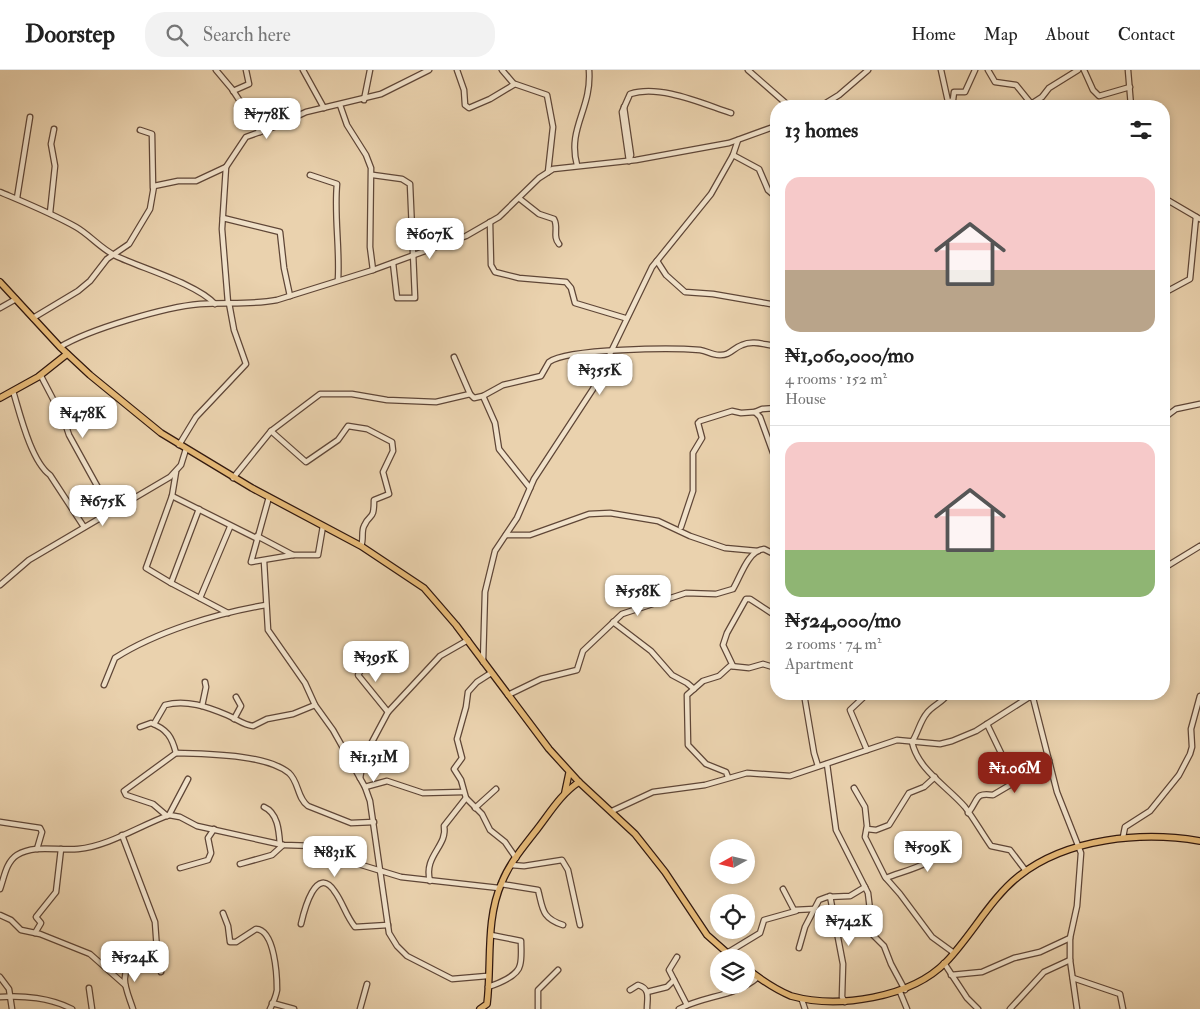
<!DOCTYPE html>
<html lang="en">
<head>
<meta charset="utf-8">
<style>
  :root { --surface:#fff; --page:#f2f2f2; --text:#222; --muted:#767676; --line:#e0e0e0; --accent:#8f2418 }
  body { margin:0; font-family:"IM FELL Double Pica",serif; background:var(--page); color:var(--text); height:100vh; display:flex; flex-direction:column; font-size:19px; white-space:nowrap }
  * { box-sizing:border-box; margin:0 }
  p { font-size:16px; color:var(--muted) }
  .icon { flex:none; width:28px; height:28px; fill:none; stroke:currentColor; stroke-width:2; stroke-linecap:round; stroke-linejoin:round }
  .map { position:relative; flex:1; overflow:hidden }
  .side { position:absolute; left:770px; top:30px; width:400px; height:600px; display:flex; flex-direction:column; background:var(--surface); border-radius:20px; box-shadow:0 2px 8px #0003 }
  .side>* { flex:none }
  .needle { width:32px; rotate:262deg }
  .controls { position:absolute; left:710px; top:769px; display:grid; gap:10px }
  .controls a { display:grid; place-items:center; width:45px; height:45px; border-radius:50%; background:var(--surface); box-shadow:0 2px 8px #0003; font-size:25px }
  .price { position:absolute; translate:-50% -42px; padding:0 11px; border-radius:10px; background:#fff; color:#222; font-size:16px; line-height:32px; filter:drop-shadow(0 1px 2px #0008) }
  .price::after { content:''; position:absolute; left:50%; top:30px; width:15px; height:11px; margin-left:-8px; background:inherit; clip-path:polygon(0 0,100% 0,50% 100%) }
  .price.selected { background:var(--accent); color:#fff }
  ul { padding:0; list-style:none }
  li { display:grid; align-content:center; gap:10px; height:265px; padding:0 15px }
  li+li { border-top:1px solid var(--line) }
  li span { display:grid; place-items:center; height:155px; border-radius:15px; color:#555 }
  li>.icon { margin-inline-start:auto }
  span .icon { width:90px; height:90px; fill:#fffc; stroke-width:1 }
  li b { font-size:21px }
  h2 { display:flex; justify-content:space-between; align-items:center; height:60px; padding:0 15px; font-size:21px }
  header { display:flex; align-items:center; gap:30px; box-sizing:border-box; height:70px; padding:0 25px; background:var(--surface); border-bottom:1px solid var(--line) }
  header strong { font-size:24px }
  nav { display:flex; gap:28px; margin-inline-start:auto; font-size:18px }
  .search { width:350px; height:45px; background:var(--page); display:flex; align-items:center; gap:12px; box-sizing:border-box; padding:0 18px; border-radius:20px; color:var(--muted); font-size:19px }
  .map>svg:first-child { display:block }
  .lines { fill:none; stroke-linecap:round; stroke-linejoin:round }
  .minor-casing { stroke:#5f4637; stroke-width:7 }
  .major-casing { stroke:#31180f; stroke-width:8 }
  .minor { stroke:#f1e2ca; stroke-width:4.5 }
  .major { stroke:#e5b977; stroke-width:5.5 }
</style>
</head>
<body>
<header>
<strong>Doorstep</strong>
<div class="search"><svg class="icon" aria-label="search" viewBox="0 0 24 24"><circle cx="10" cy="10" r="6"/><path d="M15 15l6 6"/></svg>Search here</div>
<nav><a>Home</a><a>Map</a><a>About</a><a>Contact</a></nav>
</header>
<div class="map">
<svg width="1200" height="939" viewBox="0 0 1200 939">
  <rect width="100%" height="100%" fill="#ead2ae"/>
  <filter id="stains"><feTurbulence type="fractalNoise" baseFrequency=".004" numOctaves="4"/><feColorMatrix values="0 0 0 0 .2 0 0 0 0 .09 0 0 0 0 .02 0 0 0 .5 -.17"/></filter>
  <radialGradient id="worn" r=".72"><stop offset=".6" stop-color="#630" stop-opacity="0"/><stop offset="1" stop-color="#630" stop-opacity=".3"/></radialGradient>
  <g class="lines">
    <!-- minor casing -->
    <g class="minor-casing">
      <g id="minor">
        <polyline points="216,0 232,19 260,62"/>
        <polyline points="303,0 324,38"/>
        <polyline points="457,0 464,20 465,35 469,38 490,29 515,14 547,25 553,57 548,102"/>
        <polyline points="502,0 514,14"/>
        <polyline points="748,0 789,36"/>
        <polyline points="941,0 949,36"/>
        <polyline points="988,0 995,12 1016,15 1033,36"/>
        <polyline points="1084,0 1093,20 1099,26 1130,17"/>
        <polyline points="1128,0 1131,36"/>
        <polyline points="233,21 249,14 246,0"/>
        <polyline points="364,30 370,0"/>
        <polyline points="948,32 953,30 954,22 965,22 975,0"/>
        <polyline points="340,35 347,55 366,85 371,98 370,177 373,200"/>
        <polyline points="821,36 839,25 868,0"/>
        <polyline points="1028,36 1042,27 1049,18 1078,0"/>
        <polyline points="624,37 631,85 629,91"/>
        <polyline points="140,60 152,64 153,118"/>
        <polyline points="733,85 759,99 768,120 776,127"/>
        <path d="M629,91L622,42L630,24C660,14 703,34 731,43"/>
        <path d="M577,95C567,58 592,39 589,0"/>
        <path d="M310,105L337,114C334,146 340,178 338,210"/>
        <polyline points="373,105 402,109 410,114 415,228 397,228 393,193"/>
        <path d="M0,122C26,133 51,143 76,157C90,165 101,179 116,186C141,198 197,214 215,234"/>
        <polyline points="17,128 30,47"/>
        <polyline points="1164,128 1200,149"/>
        <path d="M520,129L539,144L554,149C559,158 552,166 559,174"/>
        <polyline points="50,143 55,96 51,74 54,59"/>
        <polyline points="223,148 280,162 284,198 290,226"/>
        <polyline points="490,152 491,195 495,202 519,208 566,212 571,218 575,233 625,248"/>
        <polyline points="657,191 666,205 685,222 713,224 776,235"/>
        <polyline points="1164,223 1190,209 1196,147"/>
        <polyline points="228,233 222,159 226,97 246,67 274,57 306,42 381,24 429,0"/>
        <polyline points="0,238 16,229"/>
        <polyline points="33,248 78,221 90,211 107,189 129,174 150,139 154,116 178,111 196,111 226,97"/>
        <path d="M60,277C90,259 165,237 200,234C226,232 252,235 277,230L373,200L466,166L499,147L539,108L553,99L636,90L729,73L776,56"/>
        <polyline points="454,287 470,324"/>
        <polyline points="41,306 64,350 69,365 101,423 113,441"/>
        <path d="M13,321C20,344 31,391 50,405L84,457"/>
        <polyline points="483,326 495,353 499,379 530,418"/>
        <polyline points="755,342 762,339 776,338"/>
        <polyline points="1164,348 1176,339 1200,334"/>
        <path d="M271,361L306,392L338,370L348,356L367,359L392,372L393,381L383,402L389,424L374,430C374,452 370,442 364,456C361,462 364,469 361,476"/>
        <polyline points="179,375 196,347 246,294 234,260 229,233"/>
        <path d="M233,408L271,361L320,324H352L387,330L436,332L470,324L474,328L483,326L503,315L541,306L549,292C568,278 674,278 700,280C707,281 712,285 719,285C730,286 733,278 742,275C753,270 765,275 776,276"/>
        <polyline points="172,426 256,468"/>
        <polyline points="269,427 251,492 293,485 318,485 323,456"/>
        <polyline points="199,439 171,513 228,543"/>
        <polyline points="681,457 693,421 693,383 702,368 698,353 700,351 732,341 741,343 755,342 760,347 776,391"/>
        <polyline points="506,465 530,465 589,444 610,443 658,451 690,466 725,478 758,481"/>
        <polyline points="257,466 293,485"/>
        <polyline points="264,491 268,560 305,613 315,635 333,660 365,717 370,731 389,863 397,876 407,886 452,909 487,906"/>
        <polyline points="1164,498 1200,476"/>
        <polyline points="171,513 146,498 172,426 176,402"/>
        <polyline points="0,515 29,490 170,407 181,395 186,379"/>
        <polyline points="200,528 230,457"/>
        <polyline points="613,552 651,581 672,605 687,613 694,619"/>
        <polyline points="380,584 368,589 358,605 388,642"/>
        <polyline points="483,592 485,522 495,481 517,448 534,409 593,319 652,197 711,124 733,85 738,70"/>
        <polyline points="733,596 723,575 727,563 746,529 750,529 776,546"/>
        <polyline points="491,603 477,612 468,622 466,637 457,669 462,688 454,699 461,710 466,728 482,744 490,760 505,772 516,788"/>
        <path d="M104,615L115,588C156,562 217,543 266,535"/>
        <polyline points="804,624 814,683 818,696"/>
        <polyline points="867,624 850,640 867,680"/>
        <path d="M948,624C942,633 933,635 927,643C920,651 918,663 912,672C918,700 947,716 965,737C974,749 982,763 991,776L1010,780L1026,801"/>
        <polyline points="1032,624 1057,722 1081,783 1077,836 1070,868 1070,890 1077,939"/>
        <path d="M508,625L541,609L577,600L583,581L622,544L686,523L716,524L733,519C740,508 748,480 764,479L776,485"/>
        <polyline points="202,636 206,617 205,612"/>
        <polyline points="234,649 241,636 236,627"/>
        <path d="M154,654L165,635C186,629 208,637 227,645C237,649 243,655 253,656L267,649L293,644L315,635"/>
        <polyline points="987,654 1001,683"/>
        <path d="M140,657L151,653C167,659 172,667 176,683"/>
        <polyline points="827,694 836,760 868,823 873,865 884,876 891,894 905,920"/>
        <polyline points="728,707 726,702 706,694 688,675 687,625 703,611 719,606 730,596 749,598 763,594 776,598"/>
        <polyline points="360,708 364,687 388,642 440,586 468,570"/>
        <polyline points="365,717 387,711 423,723 463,722"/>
        <polyline points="854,718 865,737 867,756 865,767 885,807 900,824 932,867 954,883"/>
        <path d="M264,737C278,743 279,761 280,775"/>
        <polyline points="475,738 496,719"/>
        <polyline points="612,741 653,722 705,715 747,703 790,706 897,670 940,674 952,671 976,661 1034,624"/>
        <path d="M968,743C979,730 974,722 993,725L1010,715V704L1014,699L1049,690"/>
        <polyline points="169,745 188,709"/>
        <path d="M167,746L153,734L126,725L124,721L176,683C206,684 266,684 289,703C299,712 297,728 308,736L351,753L374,752"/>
        <polyline points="0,752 40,758 42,762 37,779"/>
        <polyline points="867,759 876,760 889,755 909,723 924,717 935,707"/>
        <polyline points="122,765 155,852 157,880 161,902"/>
        <polyline points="1123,767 1125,757 1150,741 1179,705 1190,684 1192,677 1191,659 1200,626"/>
        <polyline points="240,794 272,785 283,775"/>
        <polyline points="511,795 524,796 562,790 568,800 580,855"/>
        <polyline points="180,798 208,790 211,783 208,768 214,759"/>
        <path d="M886,808C906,800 939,794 948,773"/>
        <path d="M430,811C423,786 448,776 444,756L466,728"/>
        <path d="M501,814L538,820C543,838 541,848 563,855"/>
        <path d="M0,819C4,808 6,792 17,785C35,774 58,781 78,779C109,776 139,756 169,745L180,747L197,756L283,775L316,776L332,786L401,807L499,818"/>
        <polyline points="783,819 794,840 814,839"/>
        <polyline points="830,826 843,894 842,927 845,932"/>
        <path d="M223,843L228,856L230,872H236L256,859C275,860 277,906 277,920C276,926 273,933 270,939"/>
        <polyline points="0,845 11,850 21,860 40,864 90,884 125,915"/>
        <path d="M301,854C304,841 316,793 335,822C343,833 346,846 355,857L388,855"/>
        <polyline points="35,863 41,853 36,847 56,822 61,779"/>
        <polyline points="799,878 805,857 819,830 827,827 850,826 865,817"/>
        <polyline points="727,883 760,863 764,850 796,841"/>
        <polyline points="677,887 669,900 687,935"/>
        <polyline points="944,893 967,928 978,939"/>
        <polyline points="951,905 982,902 1014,888 1040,882 1070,868"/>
        <polyline points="0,907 9,919 12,939"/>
        <polyline points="1073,908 1120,924 1123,939"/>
        <path d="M488,917C497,914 518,906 520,895C522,888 521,878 521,871L491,865"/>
        <polyline points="89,918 92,939"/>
        <path d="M630,920L638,915C651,919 647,928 647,939"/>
        <polyline points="647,922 667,917 674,910"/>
        <polyline points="900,922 907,939"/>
        <path d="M0,927C23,925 51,928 72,939"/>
        <polyline points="802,930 805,939"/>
        <polyline points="272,933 294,939"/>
        <path d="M133,939C125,915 119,908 134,886"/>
        <polyline points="360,939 367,914"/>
        <polyline points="538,939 538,920 558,900"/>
        <path d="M679,939C706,925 735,927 758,907"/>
        <polyline points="1010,939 1044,902 1070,890"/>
      </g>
    </g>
    <!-- major casing -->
    <g class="major-casing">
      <g id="major">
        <polyline points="0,212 60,277 90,305 161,363 252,418 361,476 424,518 456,555 549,679 579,712 635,764 665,802 707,865 733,888"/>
        <polyline points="0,328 38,307 67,284"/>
        <polyline points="565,722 569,703"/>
        <path d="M746,898C760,909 774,919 791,926C838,939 911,928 946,892C972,865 990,829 1019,806C1067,768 1142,761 1200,771"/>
        <path d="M480,939L487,934C492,894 485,850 502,812C510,792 525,775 538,758C551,741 561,724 579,712"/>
      </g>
    </g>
    <!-- minor -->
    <use href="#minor" class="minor"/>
    <!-- major -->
    <use href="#major" class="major"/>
  </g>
  <rect width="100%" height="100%" filter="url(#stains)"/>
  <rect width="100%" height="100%" fill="url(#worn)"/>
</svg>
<div class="controls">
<a><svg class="needle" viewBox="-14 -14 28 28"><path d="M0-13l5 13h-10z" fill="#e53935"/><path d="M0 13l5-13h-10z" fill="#767676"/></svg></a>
<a><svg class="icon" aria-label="locate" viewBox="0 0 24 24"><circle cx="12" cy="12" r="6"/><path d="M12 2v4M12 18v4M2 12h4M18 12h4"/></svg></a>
<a><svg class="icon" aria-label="layers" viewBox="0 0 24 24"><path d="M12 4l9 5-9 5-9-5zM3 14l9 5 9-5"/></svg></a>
</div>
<b class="price" style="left:267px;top:70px">₦778K</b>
<b class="price" style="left:430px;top:190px">₦607K</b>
<b class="price" style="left:600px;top:326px">₦355K</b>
<b class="price" style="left:83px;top:369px">₦478K</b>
<b class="price" style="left:103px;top:457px">₦675K</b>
<b class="price" style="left:638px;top:547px">₦558K</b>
<b class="price" style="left:376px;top:613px">₦395K</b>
<b class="price" style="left:374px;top:713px">₦1.31M</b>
<b class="price selected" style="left:1015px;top:724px">₦1.06M</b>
<b class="price" style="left:928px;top:803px">₦509K</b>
<b class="price" style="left:335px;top:808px">₦831K</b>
<b class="price" style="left:849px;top:877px">₦742K</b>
<b class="price" style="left:135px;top:913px">₦524K</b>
<section class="side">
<h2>13 homes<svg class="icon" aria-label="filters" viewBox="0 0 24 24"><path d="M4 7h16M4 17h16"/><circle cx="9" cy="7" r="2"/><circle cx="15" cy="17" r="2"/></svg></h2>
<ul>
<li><span style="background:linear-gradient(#f6c9c9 60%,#b9a48a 0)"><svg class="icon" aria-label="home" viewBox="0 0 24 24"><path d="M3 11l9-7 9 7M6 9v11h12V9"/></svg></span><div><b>₦1,060,000/mo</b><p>4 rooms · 152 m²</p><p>House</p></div></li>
<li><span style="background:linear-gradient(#f6c9c9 70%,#8fb573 0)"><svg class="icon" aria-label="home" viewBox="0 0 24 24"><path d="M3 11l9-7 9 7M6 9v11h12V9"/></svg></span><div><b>₦524,000/mo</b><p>2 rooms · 74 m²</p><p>Apartment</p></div></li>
</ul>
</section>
</div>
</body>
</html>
